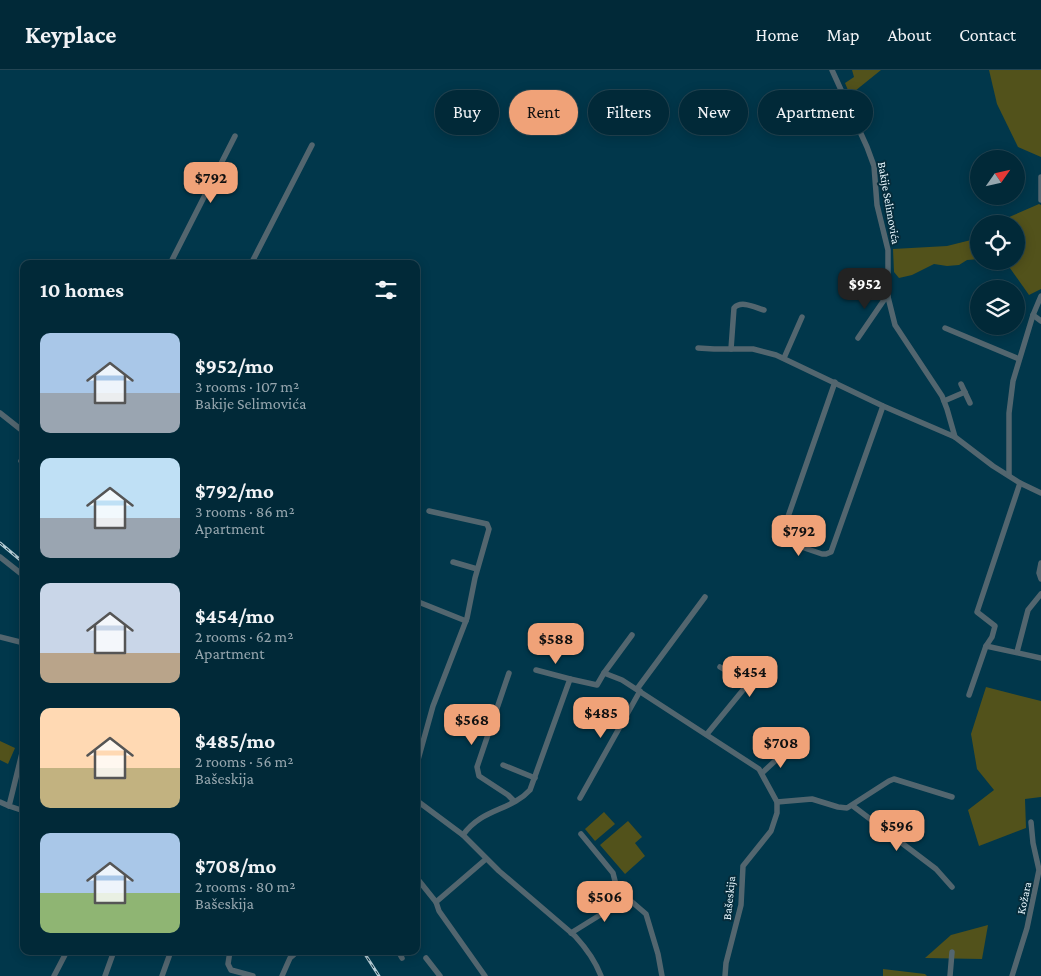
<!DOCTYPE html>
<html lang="en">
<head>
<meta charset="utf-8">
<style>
  :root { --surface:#012938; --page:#0f3543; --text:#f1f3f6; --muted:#96a6ae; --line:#234553; --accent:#f0a278 }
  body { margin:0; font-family:"Crimson Pro",serif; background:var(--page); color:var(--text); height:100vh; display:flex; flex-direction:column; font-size:19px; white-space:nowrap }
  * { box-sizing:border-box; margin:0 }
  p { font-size:16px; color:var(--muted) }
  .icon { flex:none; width:28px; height:28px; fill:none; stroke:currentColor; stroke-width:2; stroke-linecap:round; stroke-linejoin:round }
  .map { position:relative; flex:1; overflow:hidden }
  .details { position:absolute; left:20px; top:190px; width:400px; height:695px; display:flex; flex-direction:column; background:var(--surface); border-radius:10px; box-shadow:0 2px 12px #0003,0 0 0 1px var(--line) }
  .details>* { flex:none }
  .guide { position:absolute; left:435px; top:20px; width:475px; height:45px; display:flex; gap:10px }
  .needle { width:32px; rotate:56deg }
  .controls { position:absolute; left:970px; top:80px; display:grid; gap:10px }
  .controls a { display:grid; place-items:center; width:55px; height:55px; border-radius:50%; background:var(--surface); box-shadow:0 2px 12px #0003,0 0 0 1px var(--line); font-size:25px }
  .price { position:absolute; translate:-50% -42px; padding:0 11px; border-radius:10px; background:var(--accent); color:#111; font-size:16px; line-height:32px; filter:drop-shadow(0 1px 2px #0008) }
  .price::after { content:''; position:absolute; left:50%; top:30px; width:15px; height:11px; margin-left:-8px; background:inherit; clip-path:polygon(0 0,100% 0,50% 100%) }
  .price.selected { background:#222; color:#fff }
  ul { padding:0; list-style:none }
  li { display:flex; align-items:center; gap:15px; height:125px; padding:0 20px }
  li span { display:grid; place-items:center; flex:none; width:140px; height:100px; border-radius:10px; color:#555 }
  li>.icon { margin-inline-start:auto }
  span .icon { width:60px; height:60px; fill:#fffc; stroke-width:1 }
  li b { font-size:21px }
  h2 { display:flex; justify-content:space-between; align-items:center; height:60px; padding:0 20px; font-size:21px }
  .tag { padding:0 18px; border-radius:22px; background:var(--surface); box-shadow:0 2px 12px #0003,0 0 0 1px var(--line); font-size:18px; line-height:45px }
  .tag.selected { background:var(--accent); color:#111 }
  header { display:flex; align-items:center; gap:30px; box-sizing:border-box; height:70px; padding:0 25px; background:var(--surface); border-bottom:1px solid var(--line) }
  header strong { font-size:24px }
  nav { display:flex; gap:28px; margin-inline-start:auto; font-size:18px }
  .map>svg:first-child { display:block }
  .green { fill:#52521b }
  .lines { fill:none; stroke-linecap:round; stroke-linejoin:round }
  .minor { stroke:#53666f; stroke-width:5.5 }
  .rail-casing { stroke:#b5cdd6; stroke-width:3 }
  .rail { stroke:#062c3b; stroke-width:1; stroke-dasharray:4; stroke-linecap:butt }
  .labels { text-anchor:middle; stroke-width:4; stroke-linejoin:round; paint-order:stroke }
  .street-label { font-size:12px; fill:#e7f6fd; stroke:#062c3b }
</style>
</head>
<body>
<header>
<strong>Keyplace</strong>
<nav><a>Home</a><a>Map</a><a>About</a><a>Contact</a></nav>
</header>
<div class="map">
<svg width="1041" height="906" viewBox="0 0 1041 906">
  <rect width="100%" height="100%" fill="#01374b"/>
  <!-- green -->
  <g class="green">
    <polygon points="852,0 881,0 850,25 845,13 854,7"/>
    <polygon points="989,0 1041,0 1041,87 1018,77 997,34"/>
    <polygon points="1039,134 1041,135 1041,219 1029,225 1005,191 1016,191 1016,154 993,154"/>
    <polygon points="979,168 979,189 967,190 959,195 947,196 934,194 912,205 899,208 894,202 893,179 947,176"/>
    <polygon points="986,617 1041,631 1041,727 1025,729 1026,758 979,776 968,740 994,720 977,699 971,664"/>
    <polygon points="0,671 15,678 8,694 0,690"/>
    <polygon points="604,742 615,754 595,771 585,759"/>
    <polygon points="628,751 642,767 635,773 645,786 625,804 600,775"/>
    <polygon points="988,855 982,889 925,888 951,865"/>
    <polygon points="883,899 925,904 927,906 883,906"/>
  </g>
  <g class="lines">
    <!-- minor -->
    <g class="minor">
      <polyline points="832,0 867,77 874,96 877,135 888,180 888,227 895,255 942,326 947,339 955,367 993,396 1020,413 1041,423"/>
      <polyline points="1041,107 1041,130"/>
      <polyline points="170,194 235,66"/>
      <polyline points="251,194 312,75"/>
      <polyline points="1033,245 1041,251"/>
      <polyline points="945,258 1019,289"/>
      <polyline points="858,268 884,230 888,227"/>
      <polyline points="698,278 714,279 753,279 776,285 883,336 955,367"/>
      <path d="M731,279L734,238C741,230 754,237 764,240"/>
      <polyline points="784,288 802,247"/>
      <polyline points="835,312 783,461 785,469 790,473 822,484 826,484 831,482 883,336"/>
      <polyline points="961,314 970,333"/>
      <polyline points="944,331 965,322"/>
      <polyline points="0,343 24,362"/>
      <polyline points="24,386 21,391 24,393"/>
      <polyline points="1009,405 1009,343 1013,311 1033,245 1041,226"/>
      <polyline points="1020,413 977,542 995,556 992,567 986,576 1041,588"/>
      <polyline points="0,487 24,506"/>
      <polyline points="453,492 477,499"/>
      <polyline points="1041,493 1039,503 1041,509"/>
      <polyline points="416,531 466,551"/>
      <polyline points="0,567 24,573"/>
      <polyline points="1017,582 1028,540 1041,524"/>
      <polyline points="536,600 570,609"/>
      <polyline points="509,603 477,697 479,706 508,725 514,731"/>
      <polyline points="604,603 632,565"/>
      <polyline points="637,619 705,527"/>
      <polyline points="969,625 986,576"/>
      <polyline points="707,664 743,620 745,614 740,609 720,597"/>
      <polyline points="24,675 9,736 24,741"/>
      <polyline points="503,695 535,708"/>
      <polyline points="416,697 433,636 467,548 475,508 489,459 487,454 429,441"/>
      <polyline points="762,703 789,678 798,681"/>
      <polyline points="580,728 640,621"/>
      <path d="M416,730L463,765L499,801L575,866C586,878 595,890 601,906"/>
      <polyline points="0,732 9,736"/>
      <polyline points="777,732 812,729 838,737 847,738 889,711 894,709 952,727"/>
      <polyline points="853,736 936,799 952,817"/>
      <polyline points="581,764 613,803 617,819 646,844 658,884 662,906"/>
      <path d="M463,765C482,738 511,741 530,720L570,609L597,615L604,603L622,610L759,699L777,732V743L771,761L743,796L741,835L726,893L725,906"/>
      <polyline points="416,807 436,832"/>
      <polyline points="571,863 621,832 625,827"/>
      <polyline points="230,881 228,894 231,900 253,906"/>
      <polyline points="398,881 402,888"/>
      <polyline points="426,888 440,906"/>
      <polyline points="54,906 67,881"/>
      <polyline points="105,906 114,881"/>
      <polyline points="162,906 171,881"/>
      <polyline points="282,906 290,888 298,881"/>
      <polyline points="485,906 439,841 436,832 486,789"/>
      <polyline points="950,906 952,882"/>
      <polyline points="1012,906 1027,858 1039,800 1033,773 1031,752"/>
    </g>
    <!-- rail casing -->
    <g class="rail-casing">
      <g id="rail">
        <polyline points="0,473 24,493"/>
        <polyline points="363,881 379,906"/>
      </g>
    </g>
    <!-- rail -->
    <use href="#rail" class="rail"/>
  </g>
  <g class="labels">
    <!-- street labels -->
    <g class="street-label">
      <text transform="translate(889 133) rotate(80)" y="4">Bakije Selimovića</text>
      <text transform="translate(729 828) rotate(-84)" y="4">Bašeskija</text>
      <text transform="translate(1024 828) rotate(-78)" y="4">Kožara</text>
    </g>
  </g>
</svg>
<div class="controls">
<a><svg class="needle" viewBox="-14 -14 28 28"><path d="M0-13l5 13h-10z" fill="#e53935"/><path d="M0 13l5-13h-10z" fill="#96a6ae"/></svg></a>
<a><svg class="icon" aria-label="locate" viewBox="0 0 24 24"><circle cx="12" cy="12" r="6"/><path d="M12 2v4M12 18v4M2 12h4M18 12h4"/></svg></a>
<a><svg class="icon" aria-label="layers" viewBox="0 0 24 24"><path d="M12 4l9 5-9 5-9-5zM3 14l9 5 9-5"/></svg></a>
</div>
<b class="price" style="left:211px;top:134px">$792</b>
<b class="price selected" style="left:865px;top:240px">$952</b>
<b class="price" style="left:799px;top:487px">$792</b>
<b class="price" style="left:556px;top:595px">$588</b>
<b class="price" style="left:750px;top:628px">$454</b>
<b class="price" style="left:601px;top:669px">$485</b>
<b class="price" style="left:472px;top:676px">$568</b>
<b class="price" style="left:781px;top:699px">$708</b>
<b class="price" style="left:897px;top:782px">$596</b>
<b class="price" style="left:605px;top:853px">$506</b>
<div class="guide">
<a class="tag">Buy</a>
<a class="tag selected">Rent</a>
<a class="tag">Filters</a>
<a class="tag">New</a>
<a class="tag">Apartment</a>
</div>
<section class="details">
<h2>10 homes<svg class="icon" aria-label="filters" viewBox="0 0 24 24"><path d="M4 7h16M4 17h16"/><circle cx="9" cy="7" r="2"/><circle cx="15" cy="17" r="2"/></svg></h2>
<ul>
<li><span style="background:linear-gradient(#a9c7e8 60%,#9aa5b1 0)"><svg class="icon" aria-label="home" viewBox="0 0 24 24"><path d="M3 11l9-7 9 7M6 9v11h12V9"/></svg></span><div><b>$952/mo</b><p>3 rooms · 107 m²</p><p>Bakije Selimovića</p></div></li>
<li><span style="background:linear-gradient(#bfe0f5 60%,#9aa5b1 0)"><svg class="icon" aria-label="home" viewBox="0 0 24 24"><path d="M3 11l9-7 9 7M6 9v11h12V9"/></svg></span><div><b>$792/mo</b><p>3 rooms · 86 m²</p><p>Apartment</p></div></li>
<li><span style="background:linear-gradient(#c9d6e8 70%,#b9a48a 0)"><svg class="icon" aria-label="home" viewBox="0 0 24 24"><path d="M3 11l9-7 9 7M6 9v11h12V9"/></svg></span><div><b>$454/mo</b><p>2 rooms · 62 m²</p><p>Apartment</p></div></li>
<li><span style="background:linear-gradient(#ffd9b3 60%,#c2b280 0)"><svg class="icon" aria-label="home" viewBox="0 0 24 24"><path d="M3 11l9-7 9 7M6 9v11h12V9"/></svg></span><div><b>$485/mo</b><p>2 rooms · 56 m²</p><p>Bašeskija</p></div></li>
<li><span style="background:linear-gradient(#a9c7e8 60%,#8fb573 0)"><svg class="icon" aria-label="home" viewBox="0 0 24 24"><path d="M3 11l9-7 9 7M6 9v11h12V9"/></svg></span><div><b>$708/mo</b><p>2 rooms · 80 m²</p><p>Bašeskija</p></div></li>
</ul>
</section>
</div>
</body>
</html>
